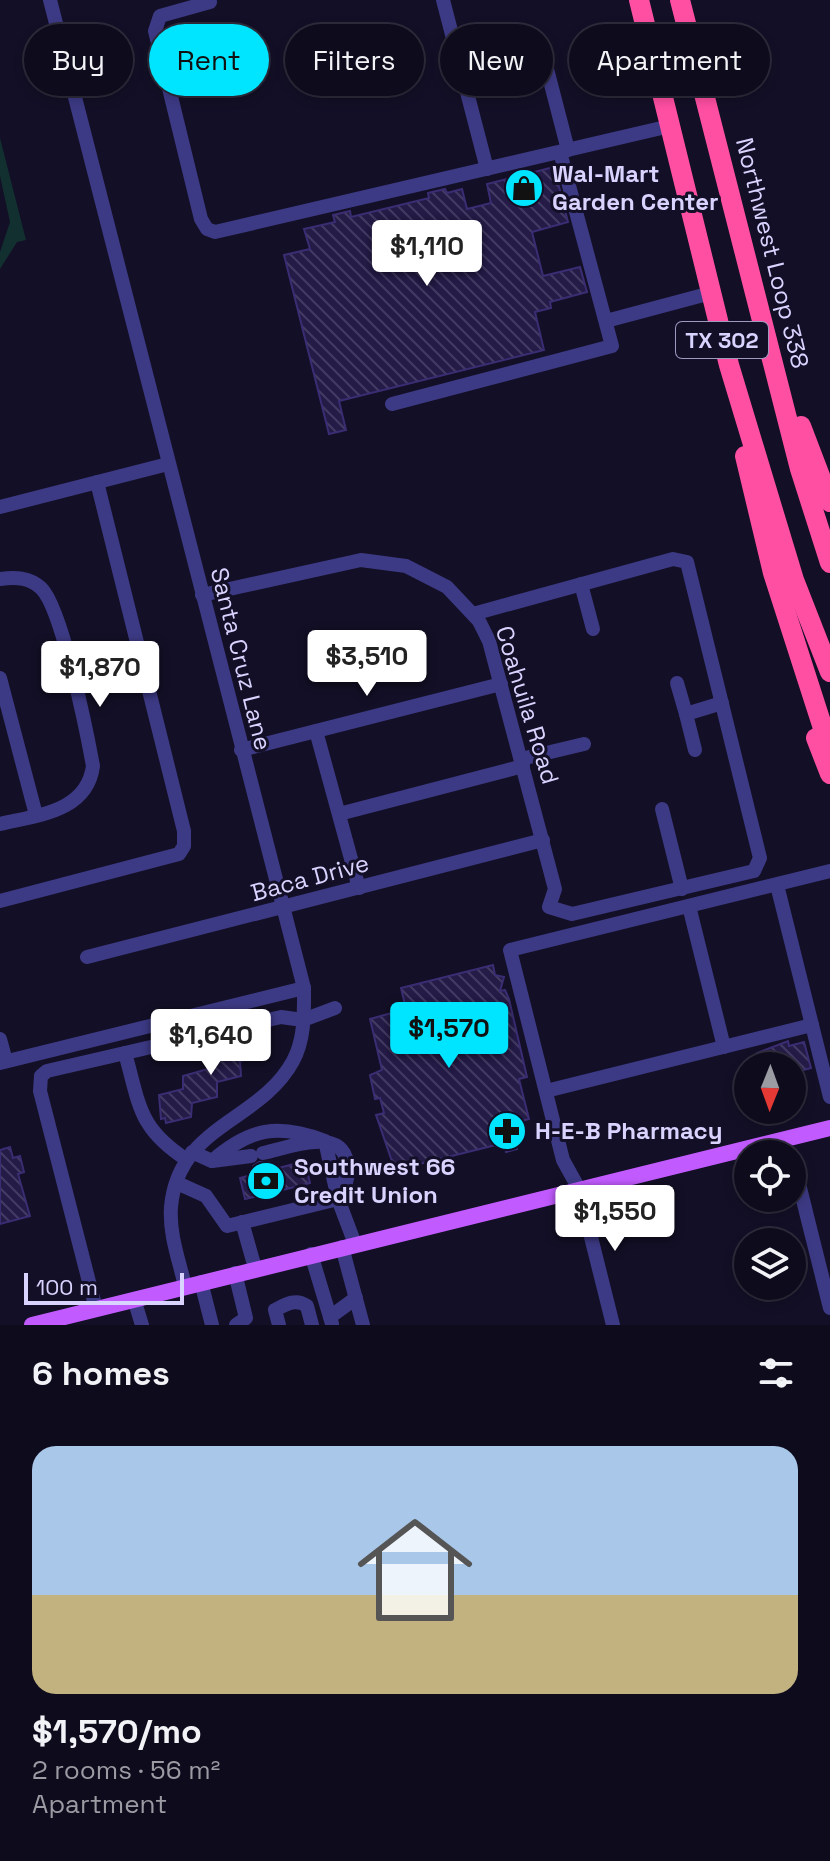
<!DOCTYPE html>
<html lang="en">
<head>
<meta charset="utf-8">
<style>
  :root { --surface:#0e0b1c; --page:#1c1929; --text:#f1f3f6; --muted:#9b9ba3; --line:#2e2b3b; --accent:#00e5ff }
  body { margin:0; font-family:"Space Grotesk",sans-serif; background:var(--page); color:var(--text); height:100vh; display:flex; flex-direction:column; font-size:30px; white-space:nowrap }
  * { box-sizing:border-box; margin:0 }
  p { font-size:26px; color:var(--muted) }
  .icon { flex:none; width:44px; height:44px; fill:none; stroke:currentColor; stroke-width:2; stroke-linecap:round; stroke-linejoin:round }
  .map { position:relative; height:1325px; overflow:hidden }
  .sheet { display:flex; flex-direction:column; background:var(--surface); flex:1 }
  .sheet>* { flex:none }
  .guide { position:absolute; left:24px; top:24px; width:782px; height:72px; display:flex; gap:16px }
  .needle { width:52px; rotate:181deg }
  .fabs { position:absolute; left:734px; top:1052px; display:grid; gap:16px }
  .fabs a { display:grid; place-items:center; width:72px; height:72px; border-radius:50%; background:var(--surface); box-shadow:0 4px 12px #0003,0 0 0 2px var(--line); font-size:40px }
  .scale { position:absolute; left:24px; bottom:20px; width:160px; box-sizing:border-box; padding-left:8px; border:4px solid #d9d4ff; border-top:0; font-size:22px; line-height:28px; white-space:nowrap; color:#d9d4ff; -webkit-text-stroke:6px #130f26; paint-order:stroke }
  .price { position:absolute; translate:-50% -68px; padding:0 18px; border-radius:8px; background:#fff; color:#222; font-size:26px; line-height:52px; filter:drop-shadow(0 2px 4px #0008) }
  .price::after { content:''; position:absolute; left:50%; top:48px; width:24px; height:18px; margin-left:-12px; background:inherit; clip-path:polygon(0 0,100% 0,50% 100%) }
  .price.active { background:var(--accent); color:#111 }
  ul { padding:0; list-style:none }
  li { display:grid; align-content:center; gap:16px; height:424px; padding:0 32px }
  li span { display:grid; place-items:center; height:248px; border-radius:24px; color:#555 }
  li>.icon { margin-inline-start:auto }
  span .icon { width:144px; height:144px; fill:#fffc; stroke-width:1 }
  li b { font-size:34px }
  h2 { display:flex; justify-content:space-between; align-items:center; height:96px; padding:0 32px; font-size:34px }
  .tag { padding:0 28px; border-radius:36px; background:var(--surface); box-shadow:0 4px 12px #0003,0 0 0 2px var(--line); font-size:28px; line-height:72px }
  .tag.active { background:var(--accent); color:#111 }
  .map>svg:first-child { display:block }
  .pitch { fill:#12302f }
  .building { fill:url(#building-back-hatch); stroke:#3b2d73; stroke-width:2 }
  .lines { fill:none; stroke-linecap:round; stroke-linejoin:round }
  .minor { stroke:#3d3a85; stroke-width:14 }
  .major { stroke:#c25bff; stroke-width:16 }
  .highway { stroke:#ff4fa3; stroke-width:20 }
  .labels { text-anchor:middle; stroke-width:6; stroke-linejoin:round; paint-order:stroke }
  .shield { fill:#130f26; stroke:#9e99be; stroke-width:2 }
  .shield-label { font-size:22px; font-weight:bold; fill:#d9d4ff }
  .poi-label { font-size:24px; font-weight:bold; fill:#d9d4ff; stroke:#130f26; text-anchor:start }
  .street-label { font-size:24px; fill:#d9d4ff; stroke:#130f26 }
</style>
</head>
<body>
<div class="map">
<svg width="830" height="1325" viewBox="0 0 830 1325">
  <defs>
    <pattern id="building-back-hatch" width="6" height="6" patternUnits="userSpaceOnUse" patternTransform="scale(2)"><rect width="6" height="6" fill="#241b47"/><path d="M-1 5l2 2M0 0l6 6M5-1l2 2" fill="none" stroke="#433b63"/></pattern>
  </defs>
  <rect width="100%" height="100%" fill="#130f26"/>
  <!-- pitch -->
  <polygon class="pitch" points="0,138 26,240 17,242 0,269 0,252 10,222 0,176"/>
  <!-- building -->
  <g class="building">
    <polygon points="554,167 568,222 532,232 543,276 580,267 587,292 550,302 551,308 535,312 544,350 339,401 346,430 329,434 284,255 310,249 304,229 335,222 333,215 350,211 351,217 429,198 428,193 445,189 447,193 462,189 467,209 491,203 487,184"/>
    <polygon points="493,965 495,975 504,977 500,991 505,990 509,999 527,1077 519,1079 529,1119 521,1121 523,1127 515,1129 517,1149 506,1152 504,1143 395,1170 376,1115 384,1113 380,1098 375,1099 370,1075 382,1070 370,1019 406,1009 401,988"/>
    <polygon points="260,1032 265,1035 268,1050 264,1051 265,1055 240,1061 241,1076 217,1082 217,1097 192,1103 191,1117 166,1123 165,1118 161,1119 159,1095 183,1089 183,1076 208,1069 208,1055 233,1049 231,1042 236,1041 235,1038"/>
    <polygon points="788,1041 789,1046 804,1042 811,1068 792,1073 792,1066 760,1066 757,1053"/>
    <polygon points="10,1147 13,1158 20,1156 24,1172 18,1174 30,1216 0,1224 0,1150"/>
    <polygon points="305,1161 310,1183 275,1192 276,1197 265,1200 263,1195 245,1199 240,1178 255,1174 253,1166 259,1162 269,1162 271,1170"/>
  </g>
  <g class="lines">
    <!-- minor -->
    <g class="minor">
      <path d="M50,0L304,988C304,1013 305,1039 293,1061C260,1122 178,1125 171,1207C169,1234 179,1260 185,1286"/>
      <polyline points="443,0 487,169"/>
      <polyline points="210,2 160,16 155,31 201,219 207,229 215,232 670,126"/>
      <path d="M463,76C484,71 531,49 547,69L568,150"/>
      <polyline points="606,321 711,293"/>
      <polyline points="392,404 612,346 560,152"/>
      <polyline points="0,507 168,464"/>
      <path d="M0,579C15,577 29,577 41,588C62,608 87,733 93,766C87,812 37,815 0,824"/>
      <polyline points="581,584 593,629"/>
      <polyline points="202,595 361,560 406,566 447,587 479,621 489,641 555,889 549,907 572,914 754,871 760,858 687,562 673,559 473,614"/>
      <polyline points="0,678 36,815"/>
      <polyline points="677,683 686,714"/>
      <polyline points="316,731 359,888"/>
      <polyline points="241,750 501,684"/>
      <polyline points="695,750 686,714 722,703"/>
      <polyline points="521,759 584,744"/>
      <polyline points="662,809 682,889"/>
      <polyline points="339,814 523,766"/>
      <polyline points="777,885 830,1097"/>
      <polyline points="0,901 179,854 184,846 184,831 97,482"/>
      <polyline points="689,906 724,1047"/>
      <polyline points="87,957 543,840"/>
      <polyline points="0,1039 6,1061"/>
      <path d="M125,1053C140,1106 138,1128 187,1160"/>
      <polyline points="0,1063 304,988"/>
      <polyline points="546,1091 812,1025"/>
      <path d="M263,1153C288,1148 340,1126 347,1162C350,1177 345,1187 338,1199L355,1244"/>
      <polyline points="792,1156 830,1308"/>
      <polyline points="212,1161 251,1156"/>
      <path d="M177,1183L206,1196L227,1226L338,1199L325,1141C278,1123 250,1128 212,1161L192,1152"/>
      <polyline points="242,1222 255,1268"/>
      <polyline points="342,1247 363,1325"/>
      <polyline points="311,1254 330,1317"/>
      <polyline points="235,1273 246,1318 236,1325"/>
      <polyline points="201,1282 212,1325"/>
      <polyline points="134,1299 142,1325"/>
      <polyline points="96,1309 40,1091 41,1076 47,1071 281,1017 303,1020 335,1008"/>
      <polyline points="332,1324 330,1317 356,1298"/>
      <path d="M279,1325L275,1310C286,1304 296,1298 307,1306L312,1325"/>
      <polyline points="613,1325 579,1189 563,1160 510,950 830,871"/>
    </g>
    <!-- major -->
    <polyline class="major" points="32,1325 830,1128"/>
    <!-- highway -->
    <g class="highway">
      <polyline points="639,0 729,365 794,580 830,672"/>
      <polyline points="680,0 800,469 830,563"/>
      <polyline points="801,426 830,502"/>
      <polyline points="745,456 773,573 830,750"/>
      <polyline points="816,738 830,774"/>
    </g>
  </g>
  <!-- icons -->
  <defs>
    <g id="shop-disc" transform="scale(2)"><circle r="9.5" fill="#00e5ff" stroke="#130f26"/><path d="M-5-2.5h2.3a2.7 3.5 0 0 1 5.4 0H5L5.5 6h-11ZM-1.5-2.5h3a1.5 2.3 0 0 0-3 0Z" fill="#111"/></g>
    <g id="pharmacy-disc" transform="scale(2)"><circle r="9.5" fill="#00e5ff" stroke="#130f26"/><path d="M-2-6h4v4h4v4h-4v4h-4v-4h-4v-4h4Z" fill="#111"/></g>
    <g id="bank-disc" transform="scale(2)"><circle r="9.5" fill="#00e5ff" stroke="#130f26"/><path d="M-6-4H6V4H-6ZM0-2.3a2.3 2.3 0 1 0 0 4.6a2.3 2.3 0 1 0 0-4.6Z" fill="#111"/></g>
  </defs>
  <g fill-rule="evenodd">
    <use href="#shop-disc" x="524" y="188"/>
    <use href="#pharmacy-disc" x="507" y="1131"/>
    <use href="#bank-disc" x="266" y="1181"/>
  </g>
  <g class="labels">
    <!-- shield labels -->
    <rect class="shield" x="676" y="322" width="92" height="36" rx="6"/>
    <g class="shield-label">
      <text x="722" y="348">TX 302</text>
    </g>
    <!-- poi labels -->
    <g class="poi-label">
      <text x="552" y="182">Wal-Mart<tspan x="552" dy="28">Garden Center</tspan></text>
      <text x="535" y="1139">H-E-B Pharmacy</text>
      <text x="294" y="1175">Southwest 66<tspan x="294" dy="28">Credit Union</tspan></text>
    </g>
    <!-- street labels -->
    <g class="street-label">
      <text transform="translate(772 253) rotate(76)" y="8">Northwest Loop 338</text>
      <text transform="translate(241 659) rotate(76)" y="8">Santa Cruz Lane</text>
      <text transform="translate(527 705) rotate(73)" y="8">Coahuila Road</text>
      <text transform="translate(310 878) rotate(-15)" y="8">Baca Drive</text>
    </g>
  </g>
</svg>
<div class="fabs">
<a><svg class="needle" viewBox="-14 -14 28 28"><path d="M0-13l5 13h-10z" fill="#e53935"/><path d="M0 13l5-13h-10z" fill="#9b9ba3"/></svg></a>
<a><svg class="icon" aria-label="locate" viewBox="0 0 24 24"><circle cx="12" cy="12" r="6"/><path d="M12 2v4M12 18v4M2 12h4M18 12h4"/></svg></a>
<a><svg class="icon" aria-label="layers" viewBox="0 0 24 24"><path d="M12 4l9 5-9 5-9-5zM3 14l9 5 9-5"/></svg></a>
</div>
<div class="scale">100 m</div>
<b class="price" style="left:427px;top:288px">$1,110</b>
<b class="price" style="left:367px;top:698px">$3,510</b>
<b class="price" style="left:100px;top:709px">$1,870</b>
<b class="price active" style="left:449px;top:1070px">$1,570</b>
<b class="price" style="left:211px;top:1077px">$1,640</b>
<b class="price" style="left:615px;top:1253px">$1,550</b>
<div class="guide">
<a class="tag">Buy</a>
<a class="tag active">Rent</a>
<a class="tag">Filters</a>
<a class="tag">New</a>
<a class="tag">Apartment</a>
</div>
</div>
<section class="sheet">
<h2>6 homes<svg class="icon" aria-label="filters" viewBox="0 0 24 24"><path d="M4 7h16M4 17h16"/><circle cx="9" cy="7" r="2"/><circle cx="15" cy="17" r="2"/></svg></h2>
<ul>
<li><span style="background:linear-gradient(#a9c7e8 60%,#c2b280 0)"><svg class="icon" aria-label="home" viewBox="0 0 24 24"><path d="M3 11l9-7 9 7M6 9v11h12V9"/></svg></span><div><b>$1,570/mo</b><p>2 rooms · 56 m²</p><p>Apartment</p></div></li>
</ul>
</section>
</body>
</html>
